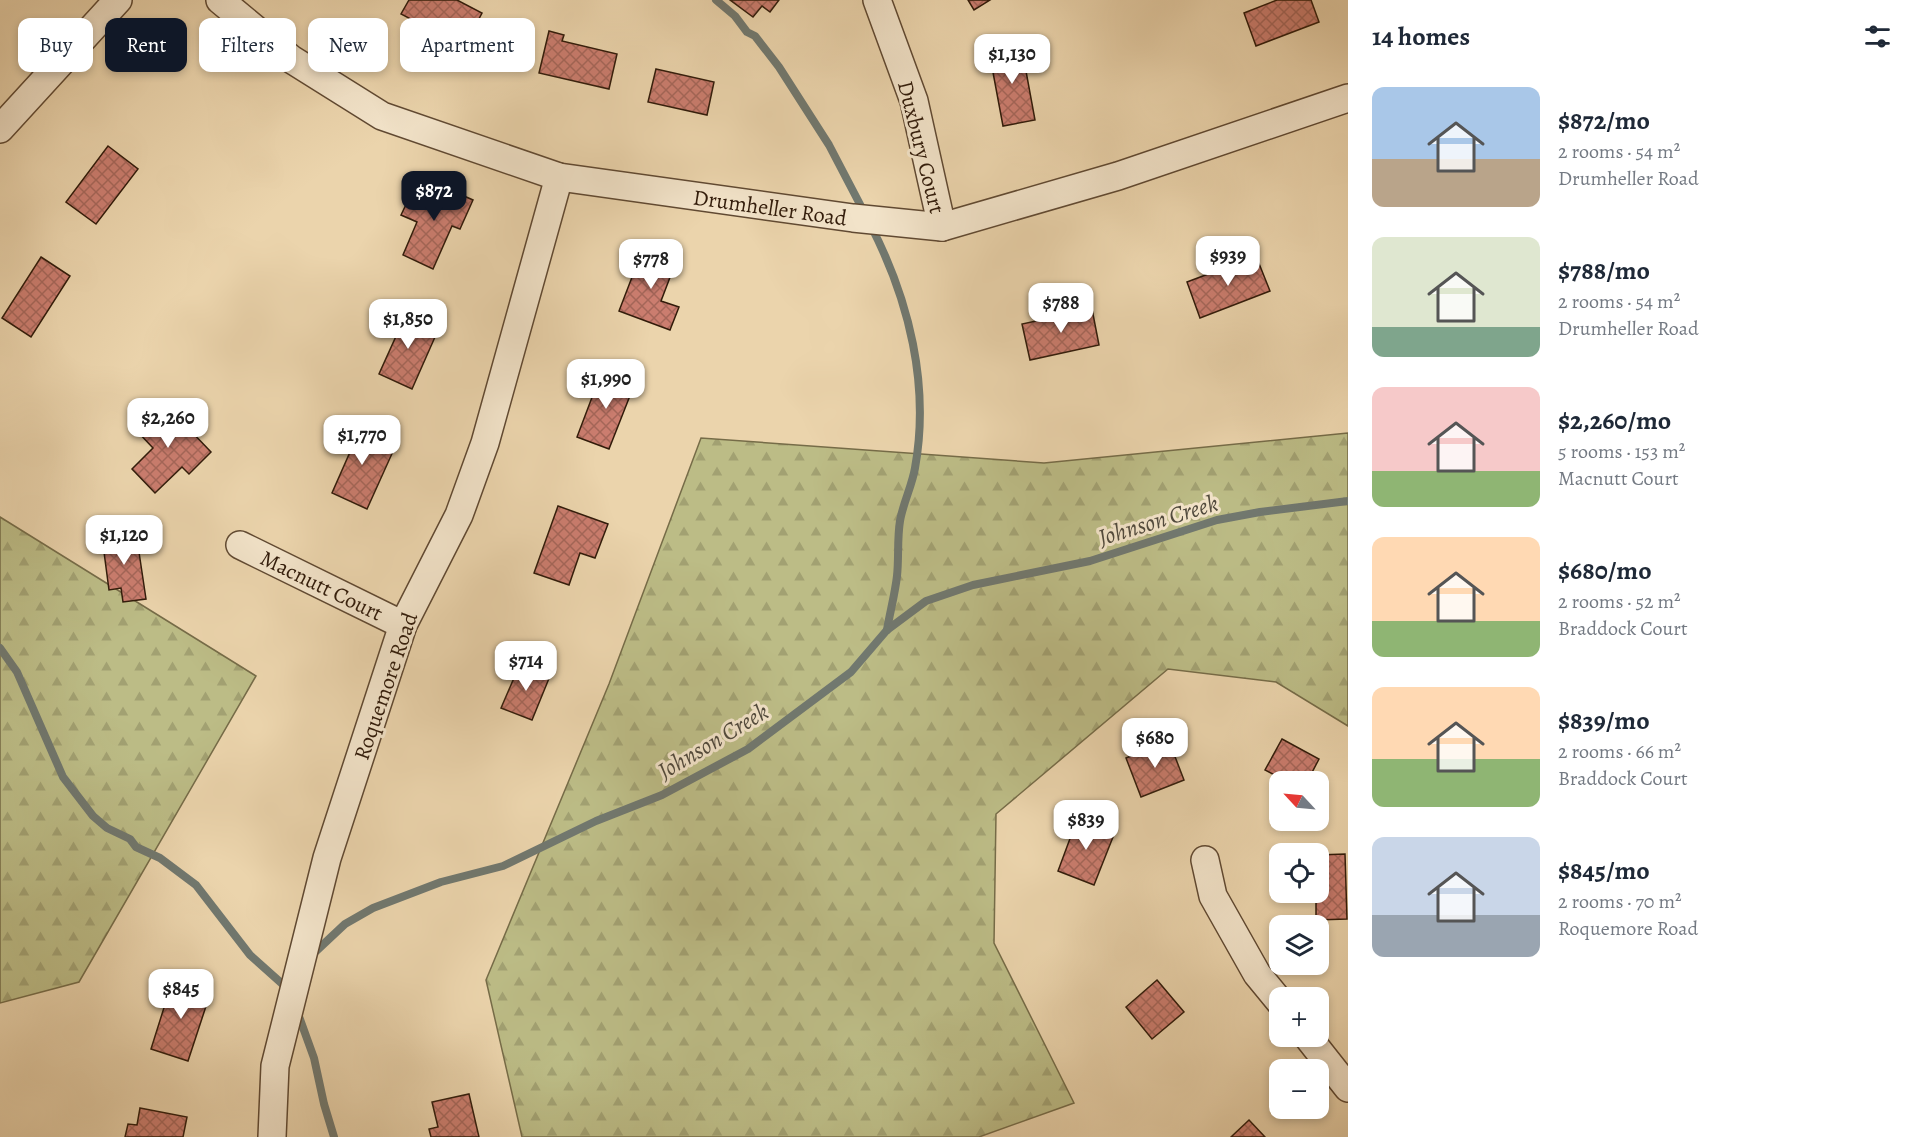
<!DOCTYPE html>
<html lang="en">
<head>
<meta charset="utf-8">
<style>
  :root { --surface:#fff; --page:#f2f2f3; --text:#1f2937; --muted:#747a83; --accent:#111827 }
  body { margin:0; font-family:Alegreya,serif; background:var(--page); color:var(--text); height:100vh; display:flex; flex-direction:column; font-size:22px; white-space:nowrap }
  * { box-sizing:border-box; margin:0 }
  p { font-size:20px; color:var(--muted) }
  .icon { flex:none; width:33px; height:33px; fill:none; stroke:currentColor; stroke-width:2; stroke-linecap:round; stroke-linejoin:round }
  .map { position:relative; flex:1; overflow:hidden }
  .drawer { display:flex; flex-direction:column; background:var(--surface); width:570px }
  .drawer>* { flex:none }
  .banner { position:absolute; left:18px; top:18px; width:570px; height:54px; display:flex; gap:12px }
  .needle { width:39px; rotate:296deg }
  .fabs { position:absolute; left:1269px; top:771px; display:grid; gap:12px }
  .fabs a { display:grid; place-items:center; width:60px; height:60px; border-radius:12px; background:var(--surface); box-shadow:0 3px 9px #0003; font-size:30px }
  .price { position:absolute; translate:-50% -51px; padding:0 14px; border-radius:12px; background:#fff; color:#222; font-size:20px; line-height:39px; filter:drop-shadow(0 2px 3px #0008) }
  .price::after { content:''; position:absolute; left:50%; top:36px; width:18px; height:14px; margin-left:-9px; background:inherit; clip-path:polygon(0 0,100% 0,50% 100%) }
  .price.selected { background:var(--accent); color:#fff }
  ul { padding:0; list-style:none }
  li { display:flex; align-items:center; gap:18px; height:150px; padding:0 24px }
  li span { display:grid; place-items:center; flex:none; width:168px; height:120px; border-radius:12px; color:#555 }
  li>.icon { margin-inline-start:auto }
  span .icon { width:72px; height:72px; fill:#fffc; stroke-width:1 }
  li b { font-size:26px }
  h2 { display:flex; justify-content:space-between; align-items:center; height:72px; padding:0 24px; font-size:26px }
  .pill { padding:0 21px; border-radius:12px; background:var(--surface); box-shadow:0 3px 9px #0003; font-size:21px; line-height:54px }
  .pill.selected { background:var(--accent); color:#fff }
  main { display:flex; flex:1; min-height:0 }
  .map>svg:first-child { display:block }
  .forest { fill:url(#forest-firs); stroke:#766c48; stroke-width:1.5 }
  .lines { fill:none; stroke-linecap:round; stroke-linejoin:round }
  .stream { stroke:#71786f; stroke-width:8 }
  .building { fill:url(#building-cross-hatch); stroke:#311b0a; stroke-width:1.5 }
  .minor-casing { stroke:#604932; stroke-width:30 }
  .minor { stroke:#f2e3c9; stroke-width:27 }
  .labels { text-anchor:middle; stroke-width:6; stroke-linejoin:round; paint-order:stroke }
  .street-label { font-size:22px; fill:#311b0a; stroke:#f2e3c9 }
  .water-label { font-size:24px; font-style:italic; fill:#514a3d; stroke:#f2e3c9 }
</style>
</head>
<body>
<main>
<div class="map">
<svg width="1348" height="1137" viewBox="0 0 1348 1137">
  <defs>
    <pattern id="forest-firs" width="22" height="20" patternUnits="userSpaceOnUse" patternTransform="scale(1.5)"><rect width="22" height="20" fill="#bcbc86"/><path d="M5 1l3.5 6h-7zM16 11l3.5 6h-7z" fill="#a2a172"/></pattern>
    <pattern id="building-cross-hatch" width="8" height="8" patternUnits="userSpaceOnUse" patternTransform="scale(1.5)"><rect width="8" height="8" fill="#cb7d6f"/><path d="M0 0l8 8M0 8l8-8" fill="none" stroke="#a56659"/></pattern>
  </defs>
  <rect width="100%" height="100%" fill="#ebd4ac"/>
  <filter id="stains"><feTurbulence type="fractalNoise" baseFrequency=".00333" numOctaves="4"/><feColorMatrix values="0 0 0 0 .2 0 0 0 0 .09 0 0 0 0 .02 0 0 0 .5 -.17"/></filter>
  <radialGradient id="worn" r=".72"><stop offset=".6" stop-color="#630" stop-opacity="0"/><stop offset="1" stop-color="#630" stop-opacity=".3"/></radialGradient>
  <!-- forest -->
  <g class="forest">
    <polygon points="1348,433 1348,726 1276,682 1168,669 996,814 994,943 1074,1103 979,1137 522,1137 486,980 609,684 701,438 1044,463"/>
    <polygon points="0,517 256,676 79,982 0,1003"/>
  </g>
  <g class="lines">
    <!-- stream -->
    <g class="stream">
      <polyline points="716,0 735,16 747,32 755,36 779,67 829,145 864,212"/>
      <path d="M871,226C909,300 930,385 915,468C912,486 903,503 900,521C897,539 899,558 897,576C895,594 890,612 887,630"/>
      <polyline points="0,648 17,672 63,777 93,816 107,828 130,839 136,847 160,858 196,885 250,955 288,989"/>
      <polyline points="313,954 345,924 373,908 441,882 503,866 596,821 662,795 748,749 851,672 887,630 926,601 973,585 1090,561 1217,520 1260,512 1348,501"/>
      <polyline points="297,1011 314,1058 324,1104 334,1137"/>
    </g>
  </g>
  <!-- building -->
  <g class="building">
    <polygon points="409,0 457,0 482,13 464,47 401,14"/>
    <polygon points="730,0 779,0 770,12 762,6 753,17"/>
    <polygon points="968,0 990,0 974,10"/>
    <polygon points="1277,0 1311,0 1319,22 1256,46 1244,13"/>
    <polygon points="549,31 564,35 562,41 617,54 609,89 539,73"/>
    <polygon points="1021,44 1035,120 1003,126 989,51"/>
    <polygon points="656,69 714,82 707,115 648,102"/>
    <polygon points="108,146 138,169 96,224 66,202"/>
    <polygon points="432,182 473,200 460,229 452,226 433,269 403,255 417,222 401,215 411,194 424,200"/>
    <polygon points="644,246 677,259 661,301 679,307 670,330 619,311"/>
    <polygon points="1256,256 1270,291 1200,318 1187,282"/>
    <polygon points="41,257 70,276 31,337 2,318"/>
    <polygon points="1092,309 1099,345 1030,360 1022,324"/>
    <polygon points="400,311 439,328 412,389 379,374 397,334 391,331"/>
    <polygon points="602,371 635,383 609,449 577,437"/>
    <polygon points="164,403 211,452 189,474 182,467 155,493 132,469 153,448 136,430"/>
    <polygon points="346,425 395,447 367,509 332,493 350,452 337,446"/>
    <polygon points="558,506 608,524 595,558 580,553 569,585 534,573"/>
    <polygon points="136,532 146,599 123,602 121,588 109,590 102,537"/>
    <polygon points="520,664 550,676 532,720 501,708"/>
    <polygon points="1282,739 1319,759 1307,782 1288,782 1265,770"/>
    <polygon points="1169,741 1184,780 1141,797 1126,758"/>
    <polygon points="1078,817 1115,832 1094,885 1058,871"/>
    <polygon points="1345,854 1347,919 1316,920 1316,892 1318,892 1318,855"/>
    <polygon points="173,979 211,991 188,1061 151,1049"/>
    <polygon points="1157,980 1184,1012 1152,1039 1126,1007"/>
    <polygon points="469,1094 479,1137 431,1137 429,1129 438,1127 432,1102"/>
    <polygon points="140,1108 187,1117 183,1137 125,1137 128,1124 137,1125"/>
    <polygon points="1249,1120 1265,1137 1231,1137"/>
  </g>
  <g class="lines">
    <!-- minor casing -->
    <g class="minor-casing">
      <g id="minor">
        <polyline points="220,0 291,59 382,116 559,177 853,218 942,227 1118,176 1348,98"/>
        <polyline points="877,0 914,101 942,227"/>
        <polyline points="0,129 118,0"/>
        <polyline points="240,545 403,625"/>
        <polyline points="1205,860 1213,896 1257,974 1280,1002"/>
        <polyline points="1307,1036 1348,1088"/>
        <polyline points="272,1137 275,1066 327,858 403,625 459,515 485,443 559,177"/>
      </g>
    </g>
    <!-- minor -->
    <use href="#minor" class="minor"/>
  </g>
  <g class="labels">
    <!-- street labels -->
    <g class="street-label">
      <text transform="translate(922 147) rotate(76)" y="8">Duxbury Court</text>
      <text transform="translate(770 207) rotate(8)" y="8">Drumheller Road</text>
      <text transform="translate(322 585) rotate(26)" y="8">Macnutt Court</text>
      <text transform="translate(385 686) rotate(-71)" y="8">Roquemore Road</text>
    </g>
    <!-- water labels -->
    <g class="water-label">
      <text transform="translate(1158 520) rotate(-17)" y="8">Johnson Creek</text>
      <text transform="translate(713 741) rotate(-31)" y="8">Johnson Creek</text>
    </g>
  </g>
  <rect width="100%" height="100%" filter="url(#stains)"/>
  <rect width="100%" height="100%" fill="url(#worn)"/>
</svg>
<div class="fabs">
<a><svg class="needle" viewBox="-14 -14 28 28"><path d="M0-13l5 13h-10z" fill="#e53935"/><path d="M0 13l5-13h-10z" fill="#747a83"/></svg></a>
<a><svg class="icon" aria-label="locate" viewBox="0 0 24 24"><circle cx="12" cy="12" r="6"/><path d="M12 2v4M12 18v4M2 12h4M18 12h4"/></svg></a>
<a><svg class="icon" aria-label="layers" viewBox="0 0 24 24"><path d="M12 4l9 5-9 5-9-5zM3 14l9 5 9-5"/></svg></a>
<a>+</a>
<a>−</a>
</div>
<b class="price" style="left:1012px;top:85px">$1,130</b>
<b class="price selected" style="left:434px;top:222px">$872</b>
<b class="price" style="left:1228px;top:287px">$939</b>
<b class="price" style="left:651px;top:290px">$778</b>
<b class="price" style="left:1061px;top:334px">$788</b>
<b class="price" style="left:408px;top:350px">$1,850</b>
<b class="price" style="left:606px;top:410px">$1,990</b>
<b class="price" style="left:168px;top:449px">$2,260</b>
<b class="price" style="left:362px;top:466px">$1,770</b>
<b class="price" style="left:124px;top:566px">$1,120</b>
<b class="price" style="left:526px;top:692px">$714</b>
<b class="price" style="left:1155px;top:769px">$680</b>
<b class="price" style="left:1086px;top:851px">$839</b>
<b class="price" style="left:181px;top:1020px">$845</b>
<div class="banner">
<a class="pill">Buy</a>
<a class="pill selected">Rent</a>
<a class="pill">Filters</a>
<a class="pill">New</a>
<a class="pill">Apartment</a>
</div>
</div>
<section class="drawer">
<h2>14 homes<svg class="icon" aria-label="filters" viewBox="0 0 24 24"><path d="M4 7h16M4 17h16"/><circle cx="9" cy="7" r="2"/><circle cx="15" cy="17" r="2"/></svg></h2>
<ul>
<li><span style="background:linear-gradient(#a9c7e8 60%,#b9a48a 0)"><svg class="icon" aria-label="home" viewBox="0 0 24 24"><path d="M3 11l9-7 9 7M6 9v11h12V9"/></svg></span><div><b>$872/mo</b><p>2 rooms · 54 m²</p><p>Drumheller Road</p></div></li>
<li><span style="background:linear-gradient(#dfe7d0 75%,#7fa58c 0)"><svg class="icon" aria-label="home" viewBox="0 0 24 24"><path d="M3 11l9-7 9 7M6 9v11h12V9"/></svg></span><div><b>$788/mo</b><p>2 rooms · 54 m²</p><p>Drumheller Road</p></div></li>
<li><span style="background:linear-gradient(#f6c9c9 70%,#8fb573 0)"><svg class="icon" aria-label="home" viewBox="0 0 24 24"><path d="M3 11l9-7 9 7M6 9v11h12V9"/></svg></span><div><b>$2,260/mo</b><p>5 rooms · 153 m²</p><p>Macnutt Court</p></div></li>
<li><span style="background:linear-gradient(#ffd9b3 70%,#8fb573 0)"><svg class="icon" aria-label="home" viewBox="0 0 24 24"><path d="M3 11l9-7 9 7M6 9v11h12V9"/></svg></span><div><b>$680/mo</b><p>2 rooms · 52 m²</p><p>Braddock Court</p></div></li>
<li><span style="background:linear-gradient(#ffd9b3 60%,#8fb573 0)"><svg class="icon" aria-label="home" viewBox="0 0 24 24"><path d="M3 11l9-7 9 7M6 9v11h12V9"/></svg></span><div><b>$839/mo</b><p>2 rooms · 66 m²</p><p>Braddock Court</p></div></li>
<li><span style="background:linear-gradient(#c9d6e8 65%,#9aa5b1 0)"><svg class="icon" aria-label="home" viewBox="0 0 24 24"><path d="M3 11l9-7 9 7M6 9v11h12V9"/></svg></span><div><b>$845/mo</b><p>2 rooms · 70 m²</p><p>Roquemore Road</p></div></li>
</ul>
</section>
</main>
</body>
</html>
